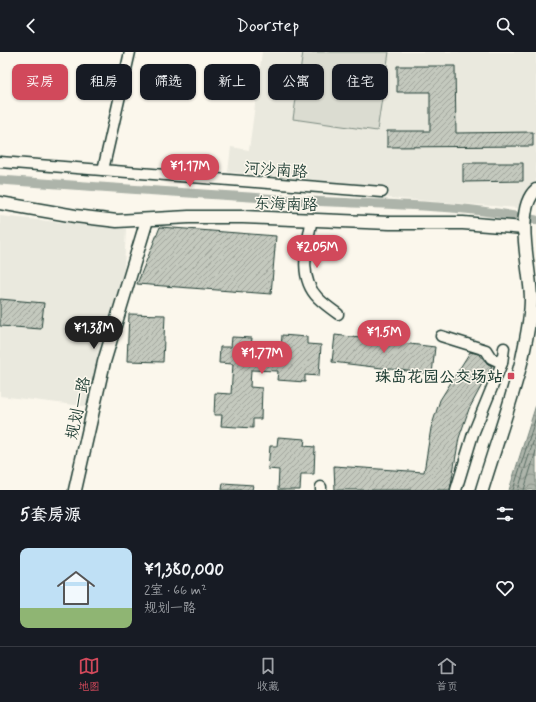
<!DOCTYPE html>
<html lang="zh">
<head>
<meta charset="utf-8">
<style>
  :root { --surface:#171b24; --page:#20242c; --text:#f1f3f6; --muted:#9ea1a6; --line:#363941; --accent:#d1495b }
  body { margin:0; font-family:Mynerve,"LXGW WenKai TC",sans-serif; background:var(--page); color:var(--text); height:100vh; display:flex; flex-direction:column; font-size:15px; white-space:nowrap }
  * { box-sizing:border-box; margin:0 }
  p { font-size:13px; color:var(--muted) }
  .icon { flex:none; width:22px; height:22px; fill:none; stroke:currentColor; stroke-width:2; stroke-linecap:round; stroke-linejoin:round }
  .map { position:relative; height:438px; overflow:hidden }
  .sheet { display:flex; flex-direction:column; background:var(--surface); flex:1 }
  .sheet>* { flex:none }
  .hud { position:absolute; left:12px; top:12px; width:512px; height:36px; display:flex; gap:8px }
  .price { position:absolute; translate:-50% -34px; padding:0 9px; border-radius:14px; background:var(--accent); color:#fff; font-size:13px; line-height:26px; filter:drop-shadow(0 1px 2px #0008) }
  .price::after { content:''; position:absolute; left:50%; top:24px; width:12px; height:9px; margin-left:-6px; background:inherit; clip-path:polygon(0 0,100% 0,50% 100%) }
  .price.on { background:#222; color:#fff }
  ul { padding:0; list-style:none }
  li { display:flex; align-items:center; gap:12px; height:100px; padding:0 20px }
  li+li { border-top:1px solid var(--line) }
  li span { display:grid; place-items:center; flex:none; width:112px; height:80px; border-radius:8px; color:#555 }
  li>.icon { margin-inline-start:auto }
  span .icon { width:48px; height:48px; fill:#fffc; stroke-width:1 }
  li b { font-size:17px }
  h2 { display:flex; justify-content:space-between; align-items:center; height:48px; padding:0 20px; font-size:17px }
  .tag { padding:0 14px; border-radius:8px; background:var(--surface); box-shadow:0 1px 3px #0004; font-size:14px; line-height:36px }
  .tag.on { background:var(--accent); color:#fff }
  header { display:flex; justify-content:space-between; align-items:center; height:52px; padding:0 20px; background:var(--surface); font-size:18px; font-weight:600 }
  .tabs { display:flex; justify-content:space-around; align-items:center; height:56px; border-top:1px solid var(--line); background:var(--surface); font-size:11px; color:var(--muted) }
  .tabs a { display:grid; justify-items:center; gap:2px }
  .tabs .on { color:var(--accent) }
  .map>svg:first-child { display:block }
  .built { fill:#eae9de }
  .park { fill:#dbdcd1; stroke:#7d8c82 }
  .water { fill:url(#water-waves); stroke:#74847b }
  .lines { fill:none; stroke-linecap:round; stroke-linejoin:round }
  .shore { stroke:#586d63; stroke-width:1 }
  .canal { stroke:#adb4aa; stroke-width:9 }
  .building { fill:url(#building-hatch); stroke:#1f3d34 }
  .minor-casing { stroke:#1f3d34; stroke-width:13 }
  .tertiary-casing { stroke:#1f3d34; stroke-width:15 }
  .minor { stroke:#fbf7ec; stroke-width:10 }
  .tertiary { stroke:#fbf7ec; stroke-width:12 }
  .poi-dot { fill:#d1495b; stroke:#fbf7ec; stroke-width:1.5 }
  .labels { text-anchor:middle; stroke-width:3; stroke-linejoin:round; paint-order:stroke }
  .street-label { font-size:16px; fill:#1f3d34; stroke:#fbf7ec }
  .poi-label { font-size:16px; font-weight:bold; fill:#1f3d34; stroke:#fbf7ec; text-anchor:end }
</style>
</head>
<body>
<header><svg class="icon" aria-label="back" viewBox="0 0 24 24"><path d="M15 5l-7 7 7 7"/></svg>Doorstep<svg class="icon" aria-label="search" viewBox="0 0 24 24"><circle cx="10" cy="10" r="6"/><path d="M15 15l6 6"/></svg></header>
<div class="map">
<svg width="536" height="438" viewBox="0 0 536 438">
  <defs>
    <pattern id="water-waves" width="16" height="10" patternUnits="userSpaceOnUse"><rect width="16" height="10" fill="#adb4aa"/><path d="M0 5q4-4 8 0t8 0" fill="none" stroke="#8c948b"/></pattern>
    <pattern id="building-hatch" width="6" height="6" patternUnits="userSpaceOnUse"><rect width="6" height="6" fill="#c4c9be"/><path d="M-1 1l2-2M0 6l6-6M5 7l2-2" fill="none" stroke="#9fa49b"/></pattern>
  </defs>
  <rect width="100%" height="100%" fill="#fbf7ec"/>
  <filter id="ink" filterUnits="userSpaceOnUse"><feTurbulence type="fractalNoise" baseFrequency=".025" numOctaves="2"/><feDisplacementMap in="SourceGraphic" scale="8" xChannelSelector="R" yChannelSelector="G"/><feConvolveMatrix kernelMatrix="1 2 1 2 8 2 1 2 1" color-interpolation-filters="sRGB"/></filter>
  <g filter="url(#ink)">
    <!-- built -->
    <g class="built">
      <polygon points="262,0 536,0 536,131 529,139 519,156 388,146 388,136 228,120 231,95 249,98"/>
      <polygon points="0,164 126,177 124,217 91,355 0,344"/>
    </g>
    <!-- park -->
    <polygon class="park" points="303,0 389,0 377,79 293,67"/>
    <!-- water -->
    <polygon class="water" points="536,353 536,438 509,438"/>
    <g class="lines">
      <!-- shore -->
      <g class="shore">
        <polyline points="513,438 536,365"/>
        <polyline points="518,438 536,381"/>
        <polyline points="524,438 536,399"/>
      </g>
      <!-- canal -->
      <path class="canal" d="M0,128C103,135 207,143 310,149C386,153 462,152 536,168"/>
    </g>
    <!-- building -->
    <g class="building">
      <polygon points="397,14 455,14 456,81 533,80 533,94 387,95 387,79 430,79 430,40 397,40"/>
      <polygon points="463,111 523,111 523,129 463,130"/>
      <polygon points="160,175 276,184 271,242 137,232"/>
      <polygon points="0,247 44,251 41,277 0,274"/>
      <polygon points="129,262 165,263 163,310 127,309"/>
      <polygon points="282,283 307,285 307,292 321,293 319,324 305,323 305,330 277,328 278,319 251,318 250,335 262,336 261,367 253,367 253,376 221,374 222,363 214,363 215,341 231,342 233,312 219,311 220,295 231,295 232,285 252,286 251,294 281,296"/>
      <polygon points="335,283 435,295 432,322 332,310"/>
      <polygon points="470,300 479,302 488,312 492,314 469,357 459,386 450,438 335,438 334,414 424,420 431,376 440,348"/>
      <polygon points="278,385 305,387 304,394 315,395 314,422 301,422 300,438 278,438 279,418 268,417 270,394 277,394"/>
      <polygon points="223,431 253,433 252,438 222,438"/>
    </g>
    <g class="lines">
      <!-- minor casing -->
      <g class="minor-casing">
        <g id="minor">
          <polyline points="0,110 382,140"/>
          <polyline points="103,118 130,0"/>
          <path d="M312,167C307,193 297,225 318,246C324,252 331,257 338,262"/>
          <polyline points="441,284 486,298 491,306 502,311"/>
          <polyline points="321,438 321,435"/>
          <polyline points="456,438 473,382 502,311 504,296"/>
        </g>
      </g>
      <!-- tertiary casing -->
      <g class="tertiary-casing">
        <g id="tertiary">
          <polyline points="0,151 75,164 117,169 189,165 243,165 390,171 463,171 524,176"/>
          <polyline points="75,438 104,310 147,168"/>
          <path d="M482,438C495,395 511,351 522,307C526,287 531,268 531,247C531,219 513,158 536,138"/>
        </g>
      </g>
      <!-- minor -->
      <use href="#minor" class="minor"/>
      <!-- tertiary -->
      <use href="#tertiary" class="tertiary"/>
    </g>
  </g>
  <!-- markers -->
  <rect class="poi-dot" x="507" y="320" width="8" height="8" rx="2"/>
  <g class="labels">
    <!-- street labels -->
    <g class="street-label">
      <text transform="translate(276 117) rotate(4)" y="6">河沙南路</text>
      <text transform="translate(286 151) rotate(2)" y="6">东海南路</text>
      <text transform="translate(77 356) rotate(-78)" y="6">规划一路</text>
    </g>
    <!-- poi labels -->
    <g class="poi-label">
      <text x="503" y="330">珠岛花园公交场站</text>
    </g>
  </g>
</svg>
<b class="price" style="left:190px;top:136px">¥1.17M</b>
<b class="price" style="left:317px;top:217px">¥2.05M</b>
<b class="price on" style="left:94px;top:298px">¥1.38M</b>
<b class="price" style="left:384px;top:302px">¥1.5M</b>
<b class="price" style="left:262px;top:323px">¥1.77M</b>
<div class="hud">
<a class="tag on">买房</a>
<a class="tag">租房</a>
<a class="tag">筛选</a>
<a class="tag">新上</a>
<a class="tag">公寓</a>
<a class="tag">住宅</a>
</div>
</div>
<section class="sheet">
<h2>5套房源<svg class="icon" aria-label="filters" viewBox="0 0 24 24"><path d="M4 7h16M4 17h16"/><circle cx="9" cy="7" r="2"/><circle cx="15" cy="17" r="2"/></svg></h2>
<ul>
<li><span style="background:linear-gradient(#bfe0f5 75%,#8fb573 0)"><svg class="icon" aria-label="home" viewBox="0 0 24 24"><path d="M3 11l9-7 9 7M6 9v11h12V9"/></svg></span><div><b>¥1,380,000</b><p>2室 · 66 m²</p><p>规划一路</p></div><svg class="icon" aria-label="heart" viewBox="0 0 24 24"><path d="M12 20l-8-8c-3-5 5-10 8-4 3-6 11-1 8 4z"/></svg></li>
</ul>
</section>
<nav class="tabs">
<a class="on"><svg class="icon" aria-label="map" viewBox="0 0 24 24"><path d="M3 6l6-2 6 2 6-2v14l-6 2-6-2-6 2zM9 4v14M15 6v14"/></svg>地图</a>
<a><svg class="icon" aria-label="saved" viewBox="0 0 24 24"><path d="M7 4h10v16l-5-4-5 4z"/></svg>收藏</a>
<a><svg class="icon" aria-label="home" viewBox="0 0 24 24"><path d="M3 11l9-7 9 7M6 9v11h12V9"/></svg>首页</a>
</nav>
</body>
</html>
